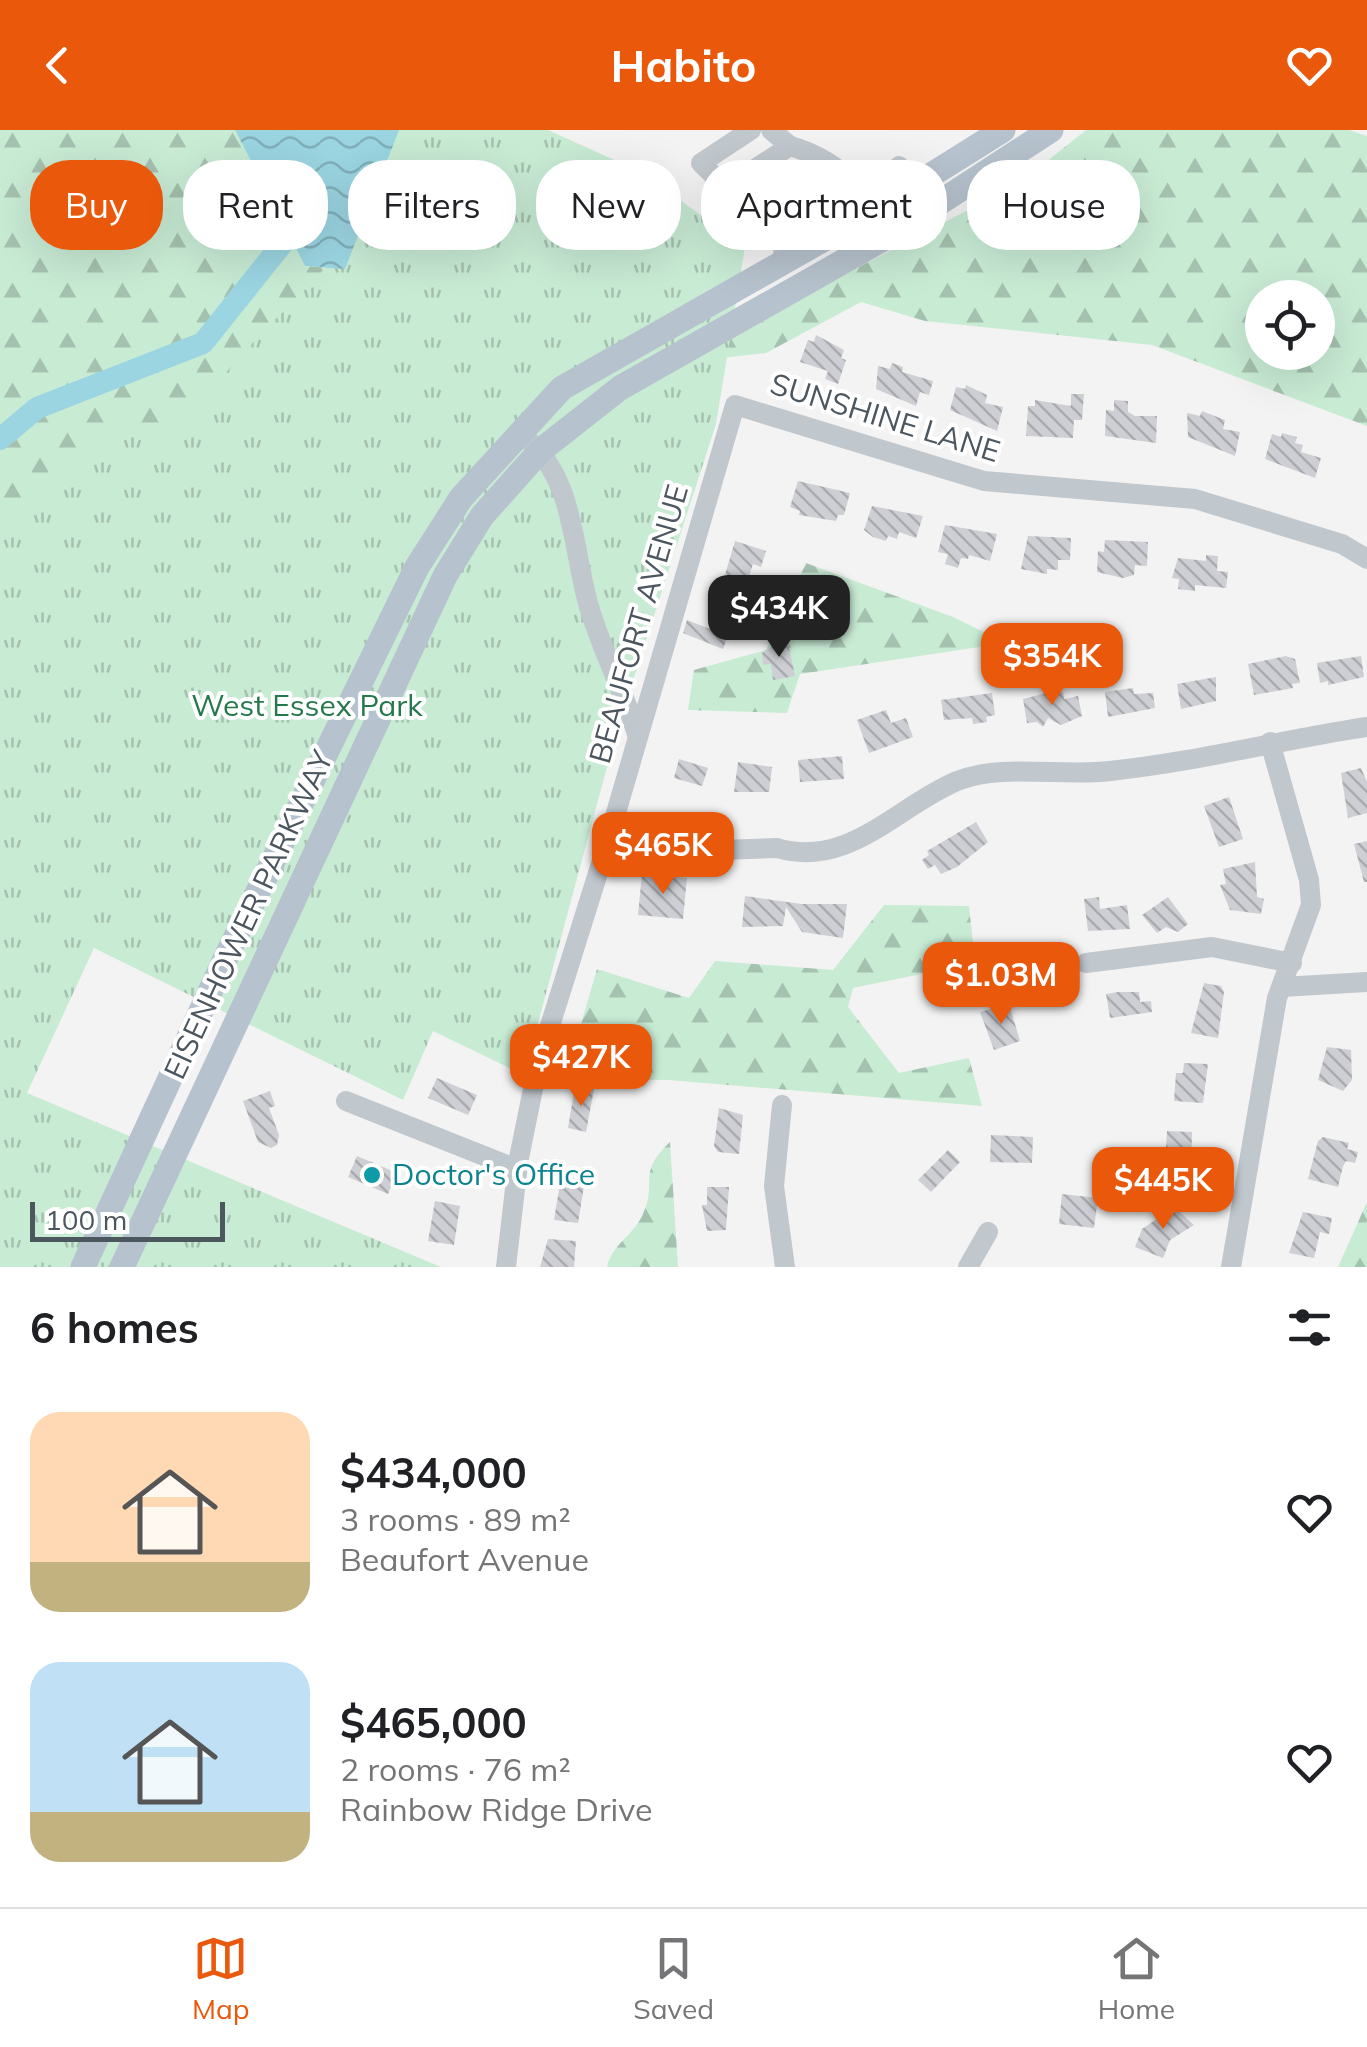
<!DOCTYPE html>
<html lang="en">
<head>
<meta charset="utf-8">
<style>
  :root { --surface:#fff; --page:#f2f2f2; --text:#202124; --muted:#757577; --line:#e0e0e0; --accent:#ea580c }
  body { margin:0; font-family:Mulish,sans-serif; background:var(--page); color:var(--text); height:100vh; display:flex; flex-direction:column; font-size:38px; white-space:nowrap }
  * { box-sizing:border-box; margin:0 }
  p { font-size:32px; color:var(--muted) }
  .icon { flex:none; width:55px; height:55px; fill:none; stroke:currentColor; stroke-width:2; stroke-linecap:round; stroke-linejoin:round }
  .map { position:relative; height:1137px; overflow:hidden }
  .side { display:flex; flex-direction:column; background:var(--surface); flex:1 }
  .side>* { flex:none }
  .banner { position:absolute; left:30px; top:30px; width:1308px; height:90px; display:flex; gap:20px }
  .buttons { position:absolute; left:1245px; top:150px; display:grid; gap:20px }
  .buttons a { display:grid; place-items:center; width:90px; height:90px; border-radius:50%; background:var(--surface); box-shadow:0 10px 40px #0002; font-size:50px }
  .scale { position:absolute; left:30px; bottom:25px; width:195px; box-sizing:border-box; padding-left:10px; border:5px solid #4c565e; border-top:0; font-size:28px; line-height:35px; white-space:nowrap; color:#4c565e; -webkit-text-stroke:8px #fff; paint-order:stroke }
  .price { position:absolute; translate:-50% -85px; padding:0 22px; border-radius:20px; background:var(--accent); color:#fff; font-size:32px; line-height:65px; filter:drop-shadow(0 2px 5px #0008) }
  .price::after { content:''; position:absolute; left:50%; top:60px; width:30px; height:22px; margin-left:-15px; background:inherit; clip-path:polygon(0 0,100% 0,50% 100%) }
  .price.active { background:#222; color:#fff }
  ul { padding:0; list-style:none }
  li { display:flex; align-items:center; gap:30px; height:250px; padding:0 30px }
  li span { display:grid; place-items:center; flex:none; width:280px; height:200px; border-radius:30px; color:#555 }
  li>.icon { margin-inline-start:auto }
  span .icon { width:120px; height:120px; fill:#fffc; stroke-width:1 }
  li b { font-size:42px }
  h2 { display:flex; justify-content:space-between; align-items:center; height:120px; padding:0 30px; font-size:42px }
  .tag { padding:0 35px; border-radius:40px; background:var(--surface); box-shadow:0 10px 40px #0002; font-size:35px; line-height:90px }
  .tag.active { background:var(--accent); color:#fff }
  header { display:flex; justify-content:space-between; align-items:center; height:130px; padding:0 30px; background:var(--accent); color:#fff; font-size:45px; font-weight:700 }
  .tabs { display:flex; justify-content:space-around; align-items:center; height:140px; border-top:2px solid var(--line); background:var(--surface); font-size:28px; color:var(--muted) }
  .tabs a { display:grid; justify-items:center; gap:5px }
  .tabs .active { color:var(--accent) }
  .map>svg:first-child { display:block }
  .forest { fill:url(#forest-firs); fill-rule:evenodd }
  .park { fill:url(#park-tufts) }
  .water { fill:url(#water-waves) }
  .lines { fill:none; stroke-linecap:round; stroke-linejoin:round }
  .river { stroke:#9bd5e2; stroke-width:22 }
  .building { fill:url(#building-back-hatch) }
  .minor { stroke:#c0c7cd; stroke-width:20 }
  .major { stroke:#b6c2cd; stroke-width:25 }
  .culture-dot { fill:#0f9aa8; stroke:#fff; stroke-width:4 }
  .labels { text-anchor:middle; stroke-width:8; stroke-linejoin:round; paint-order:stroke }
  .street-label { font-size:30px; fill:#4c565e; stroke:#fff }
  .park-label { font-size:30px; fill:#24784c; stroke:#fff }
  .culture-label { font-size:30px; fill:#0d838f; stroke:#fff; text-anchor:start }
</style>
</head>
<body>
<header><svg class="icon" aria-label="back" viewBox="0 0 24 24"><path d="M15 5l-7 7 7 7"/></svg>Habito<svg class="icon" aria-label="heart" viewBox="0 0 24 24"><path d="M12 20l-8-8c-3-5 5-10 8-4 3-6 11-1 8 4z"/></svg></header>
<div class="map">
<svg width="1367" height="1137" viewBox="0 0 1367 1137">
  <defs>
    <pattern id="forest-firs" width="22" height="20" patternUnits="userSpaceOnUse" patternTransform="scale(2.5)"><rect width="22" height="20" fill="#c8ebd4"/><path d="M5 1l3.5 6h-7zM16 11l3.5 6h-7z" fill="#a5c1af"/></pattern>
    <pattern id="park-tufts" width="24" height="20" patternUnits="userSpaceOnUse" patternTransform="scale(2.5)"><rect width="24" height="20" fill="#c8ebd4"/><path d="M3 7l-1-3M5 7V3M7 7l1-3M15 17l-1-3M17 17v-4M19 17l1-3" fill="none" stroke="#a5c1af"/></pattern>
    <pattern id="water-waves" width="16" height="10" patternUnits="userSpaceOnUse" patternTransform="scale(2.5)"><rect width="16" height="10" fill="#9bd5e2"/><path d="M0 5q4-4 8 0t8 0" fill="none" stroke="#81b0ba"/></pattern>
    <pattern id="building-back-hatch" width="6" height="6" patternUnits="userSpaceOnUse" patternTransform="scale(2.5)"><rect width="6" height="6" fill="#cdcfd4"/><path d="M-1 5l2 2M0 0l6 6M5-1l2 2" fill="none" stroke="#a9abaf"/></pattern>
  </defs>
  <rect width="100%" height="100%" fill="#f4f3f3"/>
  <!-- forest -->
  <g class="forest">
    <polygon points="0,0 235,0 305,136 345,139 0,983"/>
    <path d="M1086,0H1349L1367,6V296L1152,215L925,191L861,172L766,223L720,228L734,202L1020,53ZM1262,168H1318V222H1262Z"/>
    <polygon points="806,433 953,487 1006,513 800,544 787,583 688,580 694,540 766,520"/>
    <polygon points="884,775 969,776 975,833 853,858 848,877 899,943 969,928 982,976 668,950 565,949 597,839 689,868 715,831 833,840"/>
    <path d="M670,1012L678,1137H607C612,1114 634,1105 643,1084C658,1052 636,1044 670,1012Z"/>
    <polygon points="1367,1072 1367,1137 1338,1137"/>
  </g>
  <!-- park -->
  <polygon class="park" points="393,0 548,0 641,42 745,117 716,294 617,600 524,945 433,901 403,970 94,818 27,963 441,1137 0,1137 0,411 92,305 185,295 237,229 330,133"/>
  <!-- water -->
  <polygon class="water" points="235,0 399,0 345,139 305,136"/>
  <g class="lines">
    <!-- river -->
    <polyline class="river" points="0,309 37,278 203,213 306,84"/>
  </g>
  <!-- building -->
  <g class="building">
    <polygon points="816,205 844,220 841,228 846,230 838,254 825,249 828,241 800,232 808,210 814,212"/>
    <polygon points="892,233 903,237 902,242 933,251 929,265 920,262 916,276 876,259 878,236 890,239"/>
    <polygon points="966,255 987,265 985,273 1003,277 997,301 950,280 956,257 965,259"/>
    <polygon points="1071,264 1084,264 1082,290 1074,290 1073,308 1026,306 1028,276 1035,276 1035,270 1071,276"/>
    <polygon points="1114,270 1128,271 1128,282 1135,286 1157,286 1156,313 1105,306 1106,280 1114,281"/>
    <polygon points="1202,281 1225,290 1223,299 1240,302 1235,326 1188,307 1187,283 1200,286"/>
    <polygon points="1282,303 1297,307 1295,313 1303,315 1301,322 1321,328 1315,348 1265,329 1272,304 1281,307"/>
    <polygon points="798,351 850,363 844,385 838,385 836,391 799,385 800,381 790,377"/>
    <polygon points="872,376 923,386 916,408 899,402 897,409 888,406 886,411 873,407 864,400"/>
    <polygon points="945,395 997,404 990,431 969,425 968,429 961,428 958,438 945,434 948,424 938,422"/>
    <polygon points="1028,406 1071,408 1070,430 1058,430 1058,440 1047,439 1047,444 1021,439"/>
    <polygon points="1105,410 1148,412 1147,436 1135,435 1134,445 1123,448 1097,442 1098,421 1104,422"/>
    <polygon points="735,411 766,421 761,437 753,434 747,452 725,445"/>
    <polygon points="1206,425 1218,426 1217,441 1228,442 1226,458 1195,455 1195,461 1178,459 1179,449 1172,448 1178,428 1206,431"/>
    <polygon points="687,490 728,506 723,519 683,503"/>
    <polygon points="787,509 795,546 773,550 771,534 763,535 762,523 771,517 771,511"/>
    <polygon points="1286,526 1295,529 1300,553 1292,554 1293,558 1254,565 1248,534"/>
    <polygon points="1361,526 1364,547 1328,555 1328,551 1320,553 1317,533"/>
    <polygon points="1216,547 1216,571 1181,579 1177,554"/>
    <polygon points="1133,558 1134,564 1153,563 1155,578 1108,587 1105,562"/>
    <polygon points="1050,562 1063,562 1064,569 1078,566 1082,586 1061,595 1048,588 1043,597 1037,592 1027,593 1023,569"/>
    <polygon points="992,563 995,585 986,587 987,592 973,594 972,588 944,590 941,570"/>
    <polygon points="886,580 891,593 906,588 913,607 869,623 857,590"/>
    <polygon points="842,626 844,649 800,652 798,630"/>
    <polygon points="679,629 708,638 702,656 674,648"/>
    <polygon points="738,632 772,637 769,662 734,662"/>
    <polygon points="1361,638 1367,652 1367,683 1348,688 1341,643"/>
    <polygon points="1229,667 1243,709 1219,717 1204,676"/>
    <polygon points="976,692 988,712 957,737 941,744 935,735 928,739 922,730 929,725 927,721"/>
    <polygon points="1367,711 1367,752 1364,752 1354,714"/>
    <polygon points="1255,732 1257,767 1264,769 1261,784 1230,780 1220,755 1226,754 1223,739"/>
    <polygon points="642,744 687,748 683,789 638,785"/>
    <polygon points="745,766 802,774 847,774 843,808 802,802 786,777 783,796 742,797"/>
    <polygon points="1099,767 1100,779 1127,775 1130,799 1088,801 1084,769"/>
    <polygon points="1168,767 1188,794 1178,802 1166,797 1157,803 1142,785"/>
    <polygon points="1204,853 1221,856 1224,862 1218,908 1191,903"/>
    <polygon points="1118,862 1139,862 1140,872 1151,871 1152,882 1110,888 1106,864"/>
    <polygon points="1009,874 1020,911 994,920 980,882"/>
    <polygon points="1327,917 1351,920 1352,950 1343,961 1318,950"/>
    <polygon points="1184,933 1208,934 1203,973 1174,971 1176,943 1183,943"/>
    <polygon points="437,948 477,965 468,985 428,968"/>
    <polygon points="575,956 594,959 586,1002 568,998"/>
    <polygon points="270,961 275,976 269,978 279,1005 277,1015 271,1018 258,1012 243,971"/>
    <polygon points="719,978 743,985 739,1024 718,1022 714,1016"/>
    <polygon points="1167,1001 1192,1002 1191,1037 1206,1037 1205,1051 1170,1045 1170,1035 1165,1035"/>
    <polygon points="991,1005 1033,1007 1032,1033 990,1032"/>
    <polygon points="1323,1007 1349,1013 1347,1019 1358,1022 1355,1033 1346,1031 1343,1036 1338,1057 1308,1049 1318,1011"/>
    <polygon points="948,1020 960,1032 931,1062 918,1050"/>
    <polygon points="357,1026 397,1043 388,1064 348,1047"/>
    <polygon points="561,1047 585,1050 578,1093 554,1090"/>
    <polygon points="707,1057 729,1057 726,1100 707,1101 702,1075 707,1075"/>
    <polygon points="1062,1064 1098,1068 1094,1098 1059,1094"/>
    <polygon points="435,1071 460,1076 454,1115 428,1111"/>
    <polygon points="1174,1077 1194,1095 1170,1110 1163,1128 1135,1117 1142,1099"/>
    <polygon points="1303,1082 1332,1088 1329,1104 1320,1102 1314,1128 1289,1123"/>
    <polygon points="548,1109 576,1111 574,1137 540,1137"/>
  </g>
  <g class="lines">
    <!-- minor -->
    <g class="minor">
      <polyline points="771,0 790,16"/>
      <polyline points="899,36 924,84"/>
      <polyline points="726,58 701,33 751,0"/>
      <path d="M784,130L782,106L726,58L790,16C837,29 869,63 890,105"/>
      <path d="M531,313C576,355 573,426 590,480C603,523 624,562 637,604"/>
      <path d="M604,724L777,718C848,739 896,677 957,651C1002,633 1062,647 1110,641C1196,632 1281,610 1367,597"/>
      <polyline points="1086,833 1212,817 1292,833"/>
      <polyline points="1282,857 1367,852"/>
      <polyline points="346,971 517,1039"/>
      <polyline points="782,975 774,1056 785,1137"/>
      <polyline points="506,1137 518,1033 538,934 604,724 735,275 984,351 1195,369 1342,414 1367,429"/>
      <polyline points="968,1137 988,1102"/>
      <polyline points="1231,1137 1277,868 1311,775 1309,750 1270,612"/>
    </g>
    <!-- major -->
    <g class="major">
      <polyline points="83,1137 226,827 417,437 461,368 562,258 877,79 1003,0"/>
      <polyline points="122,1137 445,446 482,386 540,321 620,258 890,105 1051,0"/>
    </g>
  </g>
  <!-- markers -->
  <circle class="culture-dot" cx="372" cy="1045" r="10"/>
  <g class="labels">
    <!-- street labels -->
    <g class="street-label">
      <text transform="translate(885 288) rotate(17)" y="10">SUNSHINE LANE</text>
      <text transform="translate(639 494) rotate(-74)" y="10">BEAUFORT AVENUE</text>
      <text transform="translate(249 785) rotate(-65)" y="10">EISENHOWER PARKWAY</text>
    </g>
    <!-- park labels -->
    <g class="park-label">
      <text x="307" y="586">West Essex Park</text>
    </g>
    <!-- culture labels -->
    <g class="culture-label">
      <text x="392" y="1055">Doctor's Office</text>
    </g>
  </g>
</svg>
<div class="buttons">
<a><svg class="icon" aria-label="locate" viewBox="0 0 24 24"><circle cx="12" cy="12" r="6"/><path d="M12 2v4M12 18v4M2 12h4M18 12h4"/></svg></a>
</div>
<div class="scale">100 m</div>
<b class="price active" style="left:779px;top:530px">$434K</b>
<b class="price" style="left:1052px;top:578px">$354K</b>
<b class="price" style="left:663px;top:767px">$465K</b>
<b class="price" style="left:1001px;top:897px">$1.03M</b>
<b class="price" style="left:581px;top:979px">$427K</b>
<b class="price" style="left:1163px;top:1102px">$445K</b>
<div class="banner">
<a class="tag active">Buy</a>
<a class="tag">Rent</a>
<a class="tag">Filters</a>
<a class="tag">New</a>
<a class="tag">Apartment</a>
<a class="tag">House</a>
</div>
</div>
<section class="side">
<h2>6 homes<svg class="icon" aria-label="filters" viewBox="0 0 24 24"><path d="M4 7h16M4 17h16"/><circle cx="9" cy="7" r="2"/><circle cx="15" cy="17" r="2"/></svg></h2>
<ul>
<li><span style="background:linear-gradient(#ffd9b3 75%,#c2b280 0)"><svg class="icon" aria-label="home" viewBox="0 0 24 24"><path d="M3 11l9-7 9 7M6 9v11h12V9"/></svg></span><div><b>$434,000</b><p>3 rooms · 89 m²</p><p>Beaufort Avenue</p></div><svg class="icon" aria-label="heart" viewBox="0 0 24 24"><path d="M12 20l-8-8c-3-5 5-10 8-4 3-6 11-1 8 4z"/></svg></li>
<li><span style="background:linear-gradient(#bfe0f5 75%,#c2b280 0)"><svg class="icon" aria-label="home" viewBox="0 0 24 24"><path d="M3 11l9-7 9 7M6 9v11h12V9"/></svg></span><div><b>$465,000</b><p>2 rooms · 76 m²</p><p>Rainbow Ridge Drive</p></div><svg class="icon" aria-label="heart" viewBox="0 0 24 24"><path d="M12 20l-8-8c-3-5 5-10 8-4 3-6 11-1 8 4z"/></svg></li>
</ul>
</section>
<nav class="tabs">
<a class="active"><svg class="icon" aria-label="map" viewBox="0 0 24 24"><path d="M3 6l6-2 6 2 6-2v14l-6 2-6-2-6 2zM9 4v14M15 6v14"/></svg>Map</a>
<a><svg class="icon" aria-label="saved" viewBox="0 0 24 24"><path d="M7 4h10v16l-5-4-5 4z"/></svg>Saved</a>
<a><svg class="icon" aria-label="home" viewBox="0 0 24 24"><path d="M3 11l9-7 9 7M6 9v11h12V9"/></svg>Home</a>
</nav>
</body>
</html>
